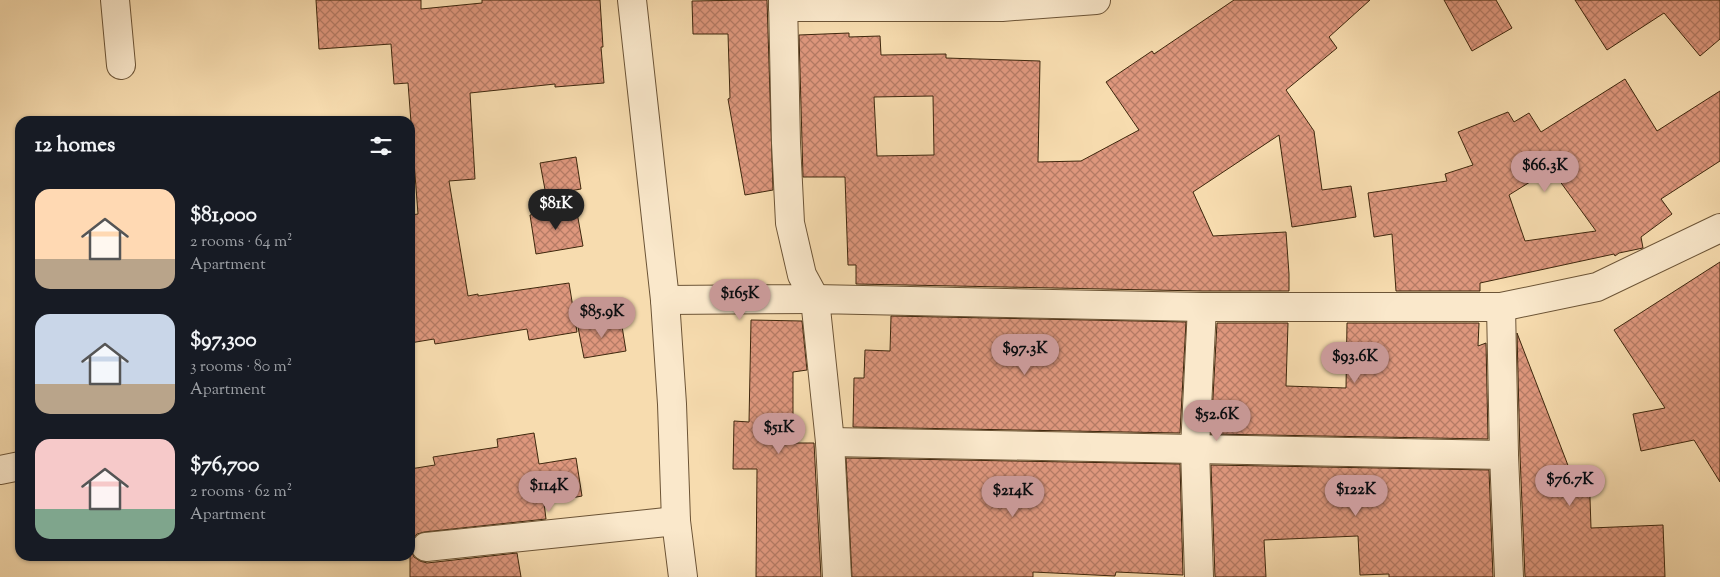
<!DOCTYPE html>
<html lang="en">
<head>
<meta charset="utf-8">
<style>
  :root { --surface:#171b24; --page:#242831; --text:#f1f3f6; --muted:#9ea1a6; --accent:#c59692 }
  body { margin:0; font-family:"Sorts Mill Goudy",serif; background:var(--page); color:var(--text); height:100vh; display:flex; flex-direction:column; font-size:19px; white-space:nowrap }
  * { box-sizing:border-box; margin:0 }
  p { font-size:16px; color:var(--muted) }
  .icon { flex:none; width:28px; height:28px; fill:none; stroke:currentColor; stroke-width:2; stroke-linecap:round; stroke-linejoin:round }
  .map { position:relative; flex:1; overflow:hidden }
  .sheet { position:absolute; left:15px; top:116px; width:400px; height:445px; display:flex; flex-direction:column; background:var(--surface); border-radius:15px; box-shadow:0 1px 4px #0004 }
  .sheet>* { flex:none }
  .price { position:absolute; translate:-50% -42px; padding:0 11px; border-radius:18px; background:var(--accent); color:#111; font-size:16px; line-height:32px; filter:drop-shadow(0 1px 2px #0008) }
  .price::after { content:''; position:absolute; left:50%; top:30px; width:15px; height:11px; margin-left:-8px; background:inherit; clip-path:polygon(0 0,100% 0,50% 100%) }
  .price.current { background:#222; color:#fff }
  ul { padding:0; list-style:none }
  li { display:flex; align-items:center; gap:15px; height:125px; padding:0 20px }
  li span { display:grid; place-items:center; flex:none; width:140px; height:100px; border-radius:15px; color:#555 }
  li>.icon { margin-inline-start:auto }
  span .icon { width:60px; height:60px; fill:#fffc; stroke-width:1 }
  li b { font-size:21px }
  h2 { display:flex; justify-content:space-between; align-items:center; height:60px; padding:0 20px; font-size:21px }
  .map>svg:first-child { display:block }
  .building { fill:url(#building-cross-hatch); stroke:#3e270d; fill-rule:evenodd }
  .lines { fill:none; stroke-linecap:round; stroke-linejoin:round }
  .minor-casing { stroke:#6c5436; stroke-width:30 }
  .minor { stroke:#fae8cb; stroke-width:28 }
</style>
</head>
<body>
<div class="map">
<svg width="1720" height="577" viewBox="0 0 1720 577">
  <defs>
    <pattern id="building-cross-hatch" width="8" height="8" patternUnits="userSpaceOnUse" patternTransform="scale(1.25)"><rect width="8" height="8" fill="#de977d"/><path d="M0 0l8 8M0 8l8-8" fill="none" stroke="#b57b65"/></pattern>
  </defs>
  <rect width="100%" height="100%" fill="#f7dcaf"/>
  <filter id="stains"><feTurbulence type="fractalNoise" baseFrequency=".004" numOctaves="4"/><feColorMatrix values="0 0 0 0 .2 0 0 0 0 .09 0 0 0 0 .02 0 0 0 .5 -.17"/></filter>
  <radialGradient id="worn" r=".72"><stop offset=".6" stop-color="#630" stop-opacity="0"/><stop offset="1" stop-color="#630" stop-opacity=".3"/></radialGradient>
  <!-- building -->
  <g class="building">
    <polygon points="316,0 421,0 421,9 482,3 482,0 600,0 603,47 601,47 604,83 555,87 555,84 470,93 475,179 449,181 468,296 478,294 478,296 569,283 577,332 529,340 527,329 435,344 434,339 410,343 410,215 418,214 408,83 394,84 391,44 319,49"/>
    <polygon points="750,0 767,0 773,190 745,195 728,99 730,98 728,34 693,34 692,1"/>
    <path d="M1234,0H1370L1329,37L1337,48L1286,90L1314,131L1322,190L1351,186L1356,217L1292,227L1279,135L1193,192L1213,236L1286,232L1289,274V291H1202L856,284V265H848L845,177H803L799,35L849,33V37L880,36L881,55L946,54V58L1040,61L1038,162L1081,161L1139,130L1106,82L1152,51L1154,54ZM933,96L934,155L877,156L874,97Z"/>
    <polygon points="1444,0 1496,0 1512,28 1472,51"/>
    <polygon points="1575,0 1720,0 1720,39 1700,56 1664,13 1607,50"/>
    <path d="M1625,79L1657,131L1720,91V161L1661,199L1672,214L1641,237L1643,248L1619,253L1615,256L1614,254L1480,283V291H1396L1392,234L1374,237L1368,193L1447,181L1445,174L1473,165L1458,132L1508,112L1514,122L1529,113L1541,132ZM1551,169L1596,231L1525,241L1509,195Z"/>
    <polygon points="576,157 581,189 546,195 540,163"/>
    <polygon points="576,207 583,246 536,254 530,215"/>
    <polygon points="1720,262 1720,482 1694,440 1641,451 1633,414 1665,408 1614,330"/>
    <polygon points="891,316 1186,322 1180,433 853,427 854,378 864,378 865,350 890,351"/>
    <polygon points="621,320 626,351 584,358 578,327"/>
    <polygon points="751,320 802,321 807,370 793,372 793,443 814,443 821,577 756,577 757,469 733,469 734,421 749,422"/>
    <polygon points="1217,323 1288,323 1286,386 1346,388 1347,323 1479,323 1478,346 1486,343 1488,439 1211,434"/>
    <polygon points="1517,333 1569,468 1589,468 1591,528 1663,525 1665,577 1525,577 1520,455"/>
    <polygon points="534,433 539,464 576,458 582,496 544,503 546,519 424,532 417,534 412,540 410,548 414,557 420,561 427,563 517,553 521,577 410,577 410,469 435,465 433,457 498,447 497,439"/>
    <polygon points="846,458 1180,464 1183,575 1116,572 1115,576 1033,572 1033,577 852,577"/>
    <polygon points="1211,465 1489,470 1493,577 1389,577 1389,574 1360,575 1358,536 1264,540 1266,577 1215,577"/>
  </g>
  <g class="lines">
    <!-- minor casing -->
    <g class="minor-casing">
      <g id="minor">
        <polyline points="115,0 121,65"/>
        <polyline points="632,0 665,300 672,404 676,521 683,577"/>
        <polyline points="783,7 1002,7 1096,0"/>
        <polyline points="665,300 815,299 802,275 790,223 786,143 783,0"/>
        <polyline points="1501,307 1504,455 1509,577"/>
        <polyline points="830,442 1504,455"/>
        <polyline points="0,470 20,466"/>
        <polyline points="426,547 676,521"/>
        <polyline points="837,577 830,442 815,299 1202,307 1501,307 1597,287 1720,228"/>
        <polyline points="1199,577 1195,448 1202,307"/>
      </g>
    </g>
    <!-- minor -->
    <use href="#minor" class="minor"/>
  </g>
  <rect width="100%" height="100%" filter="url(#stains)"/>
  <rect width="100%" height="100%" fill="url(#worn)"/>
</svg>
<b class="price" style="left:1545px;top:193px">$66.3K</b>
<b class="price current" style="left:556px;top:231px">$81K</b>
<b class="price" style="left:740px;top:321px">$165K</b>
<b class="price" style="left:602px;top:339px">$85.9K</b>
<b class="price" style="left:1025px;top:376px">$97.3K</b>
<b class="price" style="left:1355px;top:384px">$93.6K</b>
<b class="price" style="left:1217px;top:442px">$52.6K</b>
<b class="price" style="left:779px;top:455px">$51K</b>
<b class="price" style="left:1570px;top:507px">$76.7K</b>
<b class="price" style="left:549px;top:513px">$114K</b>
<b class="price" style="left:1356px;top:517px">$122K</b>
<b class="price" style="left:1013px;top:518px">$214K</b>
<section class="sheet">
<h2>12 homes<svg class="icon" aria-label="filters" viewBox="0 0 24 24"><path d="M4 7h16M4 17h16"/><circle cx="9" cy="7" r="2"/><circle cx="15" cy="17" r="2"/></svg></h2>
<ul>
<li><span style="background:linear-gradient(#ffd9b3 70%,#b9a48a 0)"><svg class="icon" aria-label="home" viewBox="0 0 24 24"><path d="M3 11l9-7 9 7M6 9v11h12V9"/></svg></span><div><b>$81,000</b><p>2 rooms · 64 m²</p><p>Apartment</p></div></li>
<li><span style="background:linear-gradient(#c9d6e8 70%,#b9a48a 0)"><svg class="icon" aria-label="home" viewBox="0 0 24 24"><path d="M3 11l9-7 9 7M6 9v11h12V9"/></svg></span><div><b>$97,300</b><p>3 rooms · 80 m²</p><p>Apartment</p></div></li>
<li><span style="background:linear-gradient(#f6c9c9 70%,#7fa58c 0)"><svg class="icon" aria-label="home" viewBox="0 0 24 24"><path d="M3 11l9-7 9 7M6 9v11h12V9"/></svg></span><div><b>$76,700</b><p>2 rooms · 62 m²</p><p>Apartment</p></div></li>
</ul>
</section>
</div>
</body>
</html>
